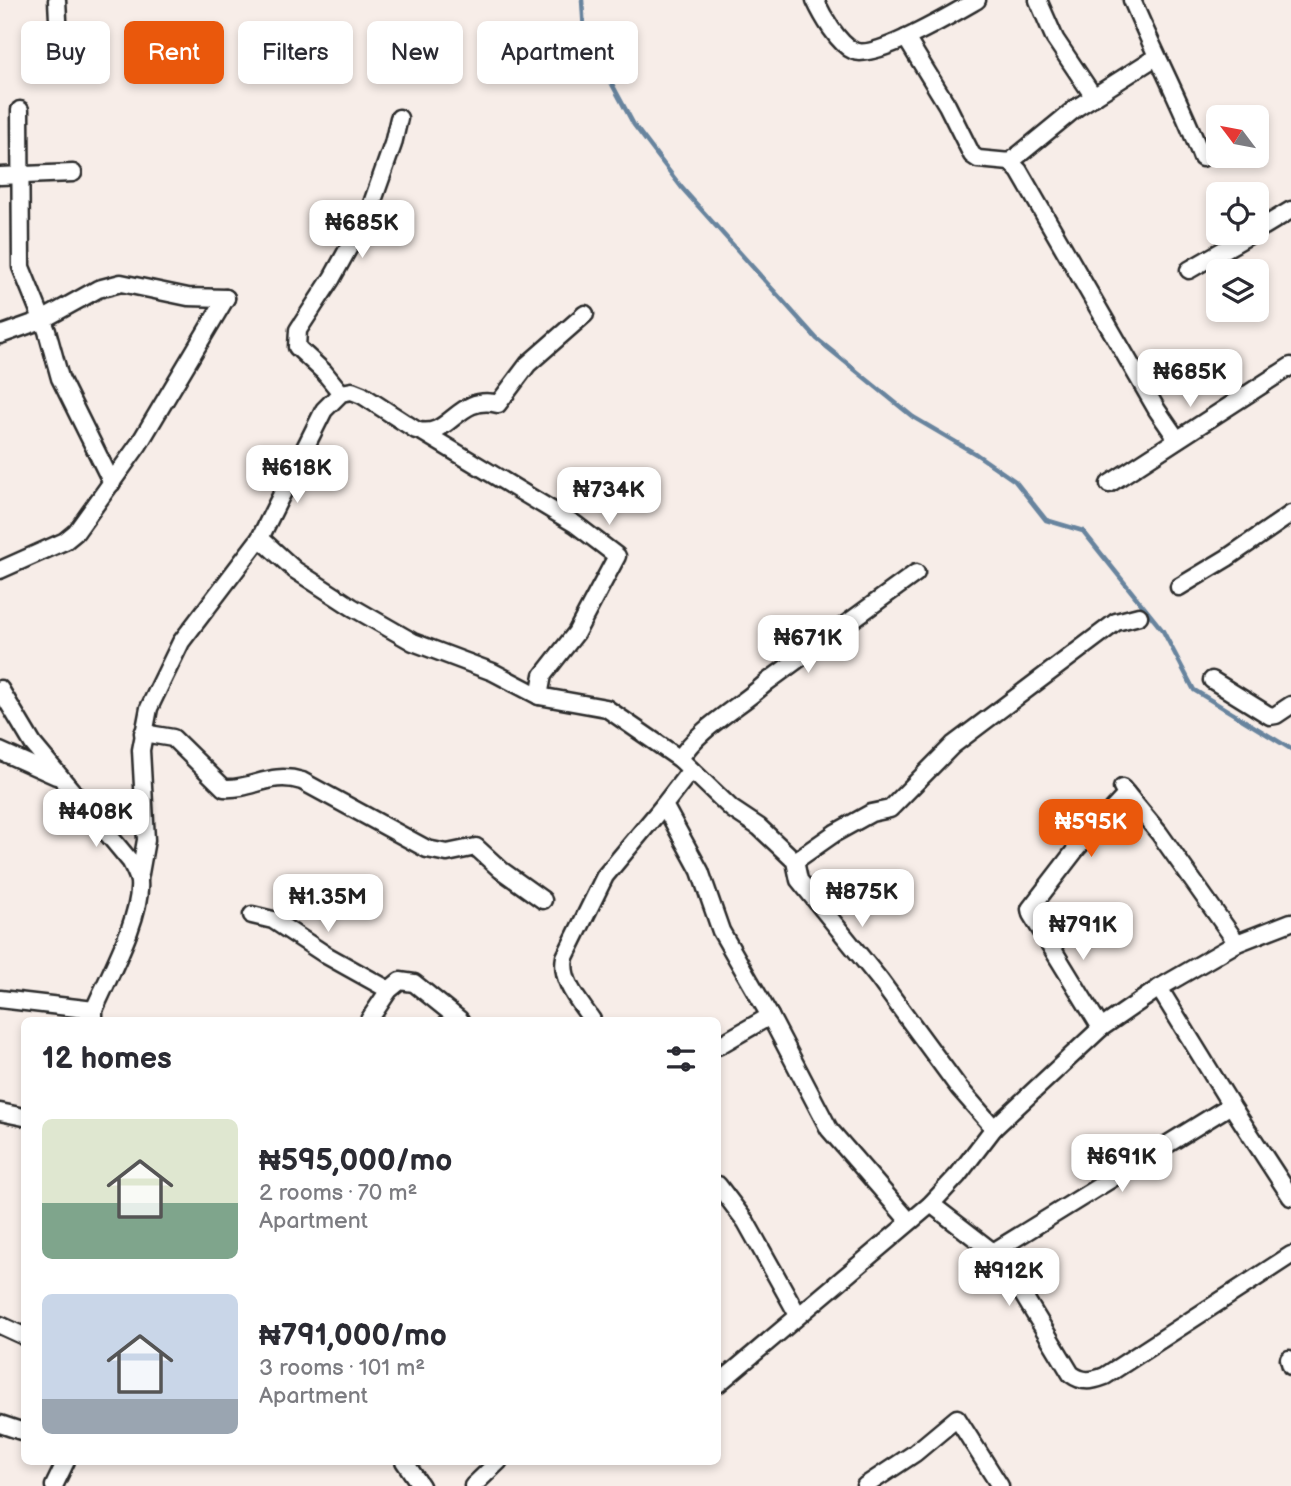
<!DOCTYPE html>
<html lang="en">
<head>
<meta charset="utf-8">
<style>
  :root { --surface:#fff; --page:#f2f2f3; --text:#2b2b33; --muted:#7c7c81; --accent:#ea580c }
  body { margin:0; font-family:"Balsamiq Sans",sans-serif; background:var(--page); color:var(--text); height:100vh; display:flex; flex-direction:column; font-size:26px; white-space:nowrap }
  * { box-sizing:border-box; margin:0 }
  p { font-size:23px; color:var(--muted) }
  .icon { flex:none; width:38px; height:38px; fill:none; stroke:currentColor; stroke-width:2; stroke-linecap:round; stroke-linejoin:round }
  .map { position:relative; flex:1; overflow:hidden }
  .sheet { position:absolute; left:21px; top:1017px; width:700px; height:448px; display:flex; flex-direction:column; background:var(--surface); border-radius:10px; box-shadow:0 4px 10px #0003 }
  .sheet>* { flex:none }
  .banner { position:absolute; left:21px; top:21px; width:700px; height:63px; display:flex; gap:14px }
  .needle { width:46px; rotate:302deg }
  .buttons { position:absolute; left:1206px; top:105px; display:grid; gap:14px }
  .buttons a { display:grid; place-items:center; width:63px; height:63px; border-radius:10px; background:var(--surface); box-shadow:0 4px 10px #0003; font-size:35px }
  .price { position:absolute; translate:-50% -60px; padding:0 16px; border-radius:14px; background:#fff; color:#222; font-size:23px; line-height:46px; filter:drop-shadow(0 2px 4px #0008) }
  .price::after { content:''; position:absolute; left:50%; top:42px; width:21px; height:16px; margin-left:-10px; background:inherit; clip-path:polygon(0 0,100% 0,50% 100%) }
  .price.selected { background:var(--accent); color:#fff }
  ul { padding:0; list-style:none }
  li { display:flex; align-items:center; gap:21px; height:175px; padding:0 21px }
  li span { display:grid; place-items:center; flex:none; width:196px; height:140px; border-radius:10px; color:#555 }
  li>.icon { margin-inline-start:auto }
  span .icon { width:84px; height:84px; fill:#fffc; stroke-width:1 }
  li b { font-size:30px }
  h2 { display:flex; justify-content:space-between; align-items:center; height:84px; padding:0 21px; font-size:30px }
  .chip { padding:0 24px; border-radius:10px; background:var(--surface); box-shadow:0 4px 10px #0003; font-size:24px; line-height:63px }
  .chip.selected { background:var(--accent); color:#fff }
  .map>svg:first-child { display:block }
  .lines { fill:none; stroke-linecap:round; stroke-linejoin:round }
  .stream { stroke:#67849e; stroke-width:4.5 }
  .minor-casing { stroke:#2b2b2b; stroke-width:21 }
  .minor { stroke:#fff; stroke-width:16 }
</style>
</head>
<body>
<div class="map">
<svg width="1291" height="1486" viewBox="0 0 1291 1486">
  <rect width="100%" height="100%" fill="#f7ede8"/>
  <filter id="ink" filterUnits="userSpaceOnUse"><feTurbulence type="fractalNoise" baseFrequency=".0143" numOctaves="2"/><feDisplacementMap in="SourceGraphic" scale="14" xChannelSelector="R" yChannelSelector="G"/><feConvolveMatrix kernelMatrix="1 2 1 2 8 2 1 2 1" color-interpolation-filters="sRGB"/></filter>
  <g filter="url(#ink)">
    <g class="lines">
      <!-- stream -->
      <polyline class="stream" points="582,0 584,32 634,125 682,188 817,339 913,417 976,454 1015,481 1046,520 1083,531 1163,631 1194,690 1291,749"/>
      <!-- minor casing -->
      <g class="minor-casing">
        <g id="minor">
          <polyline points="57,0 59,39"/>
          <path d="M815,0C822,15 838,44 854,51C875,60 956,12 977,0"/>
          <polyline points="1038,0 1055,39 1094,97"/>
          <path d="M1132,0C1154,53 1182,104 1202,158"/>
          <polyline points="906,38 947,105 972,155 978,159 1010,162 1019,171 1157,410 1177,439"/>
          <polyline points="20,110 21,267 47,331 60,378 112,483"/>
          <polyline points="1010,162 1076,108 1156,57"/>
          <polyline points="0,176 73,173"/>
          <polyline points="1256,231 1291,210"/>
          <polyline points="1189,270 1253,233"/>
          <polyline points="0,335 42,320 98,289 121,283 188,297 226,298"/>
          <polyline points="341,393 324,372 297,347 298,330 332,278 370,209 393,144 399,118"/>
          <polyline points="424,433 575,524 617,556 576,633 543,675 539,696"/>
          <polyline points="1109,484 1291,366"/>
          <polyline points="260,538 295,570 352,607 413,642 493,672 539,696 606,708 680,759 732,809 759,827 795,861 799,880 879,979 959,1088 994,1128"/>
          <polyline points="0,570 65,541 76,532 139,444 226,298"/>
          <polyline points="1179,587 1227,558 1291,514"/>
          <polyline points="1212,680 1270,716 1276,715 1291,705"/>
          <path d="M0,689L33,744L131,862C134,869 138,875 139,882C142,917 108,977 94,1010V1020"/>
          <path d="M143,733L173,738L224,788C254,790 269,771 302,781L427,849L447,853L476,847L501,870L543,900"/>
          <polyline points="0,751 56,776"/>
          <path d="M680,759C698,728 740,707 767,682L916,573"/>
          <polyline points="691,770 664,805 700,871 721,931 770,1016 829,1129 909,1221"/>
          <polyline points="1122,788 1159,833 1237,943"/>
          <polyline points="795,861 835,833 871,813 890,809 953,745 1116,622 1139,616"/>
          <path d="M139,879L146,840L141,750L149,708L181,642L260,538L324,410L341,393L352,391L362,395L416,430C449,441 457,393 498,404L528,364L585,314"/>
          <polyline points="252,915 273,920 326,955 389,990"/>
          <polyline points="1159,988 1231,1105 1291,1197"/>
          <polyline points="0,999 94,1010"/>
          <polyline points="369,1020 389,990 400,981 414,983 460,1020"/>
          <path d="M592,1020C579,1001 560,981 565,957L605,876L664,805"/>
          <polyline points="1101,1028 1031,914 1030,909 1077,848 1127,794"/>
          <polyline points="718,1046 770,1016"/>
          <polyline points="0,1112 24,1117"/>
          <polyline points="718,1185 746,1222 798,1315"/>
          <path d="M931,1204L993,1252L1007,1268L1071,1374C1083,1383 1092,1381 1105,1376L1291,1255"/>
          <polyline points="993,1252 1231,1105"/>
          <polyline points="0,1325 24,1336"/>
          <polyline points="1289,1359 1291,1366"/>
          <polyline points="718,1384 931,1204 958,1175 994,1128 1101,1028 1159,988 1237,943 1291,922"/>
          <polyline points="0,1424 24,1432"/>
          <polyline points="404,1461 421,1486"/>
          <polyline points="54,1486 66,1461"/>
          <polyline points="473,1486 499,1461"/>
          <polyline points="865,1486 915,1453 957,1418 1000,1486"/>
        </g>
      </g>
      <!-- minor -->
      <use href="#minor" class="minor"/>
    </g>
  </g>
</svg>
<div class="buttons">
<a><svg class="needle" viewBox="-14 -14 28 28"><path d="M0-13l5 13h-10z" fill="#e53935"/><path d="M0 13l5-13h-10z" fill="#7c7c81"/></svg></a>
<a><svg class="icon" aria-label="locate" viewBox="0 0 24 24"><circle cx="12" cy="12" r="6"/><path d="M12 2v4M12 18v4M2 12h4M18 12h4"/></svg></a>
<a><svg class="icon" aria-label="layers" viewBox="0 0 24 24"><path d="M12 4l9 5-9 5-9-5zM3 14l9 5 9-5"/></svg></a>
</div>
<b class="price" style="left:362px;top:260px">₦685K</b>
<b class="price" style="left:1190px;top:409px">₦685K</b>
<b class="price" style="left:297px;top:505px">₦618K</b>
<b class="price" style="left:609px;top:527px">₦734K</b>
<b class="price" style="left:808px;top:675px">₦671K</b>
<b class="price" style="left:96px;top:849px">₦408K</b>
<b class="price selected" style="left:1091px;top:859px">₦595K</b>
<b class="price" style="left:862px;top:929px">₦875K</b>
<b class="price" style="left:328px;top:934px">₦1.35M</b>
<b class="price" style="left:1083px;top:962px">₦791K</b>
<b class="price" style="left:1122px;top:1194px">₦691K</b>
<b class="price" style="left:1009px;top:1308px">₦912K</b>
<div class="banner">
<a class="chip">Buy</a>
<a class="chip selected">Rent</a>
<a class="chip">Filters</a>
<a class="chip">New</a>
<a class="chip">Apartment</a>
</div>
<section class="sheet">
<h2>12 homes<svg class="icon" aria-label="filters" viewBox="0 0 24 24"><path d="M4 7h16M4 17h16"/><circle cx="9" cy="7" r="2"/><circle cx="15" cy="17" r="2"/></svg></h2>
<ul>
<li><span style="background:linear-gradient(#dfe7d0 60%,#7fa58c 0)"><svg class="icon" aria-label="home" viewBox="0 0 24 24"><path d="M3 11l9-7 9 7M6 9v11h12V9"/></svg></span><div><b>₦595,000/mo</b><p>2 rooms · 70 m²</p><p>Apartment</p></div></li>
<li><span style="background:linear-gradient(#c9d6e8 75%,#9aa5b1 0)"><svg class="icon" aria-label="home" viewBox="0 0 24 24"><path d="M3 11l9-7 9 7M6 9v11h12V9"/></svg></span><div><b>₦791,000/mo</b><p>3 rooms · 101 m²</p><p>Apartment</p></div></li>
</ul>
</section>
</div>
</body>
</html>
